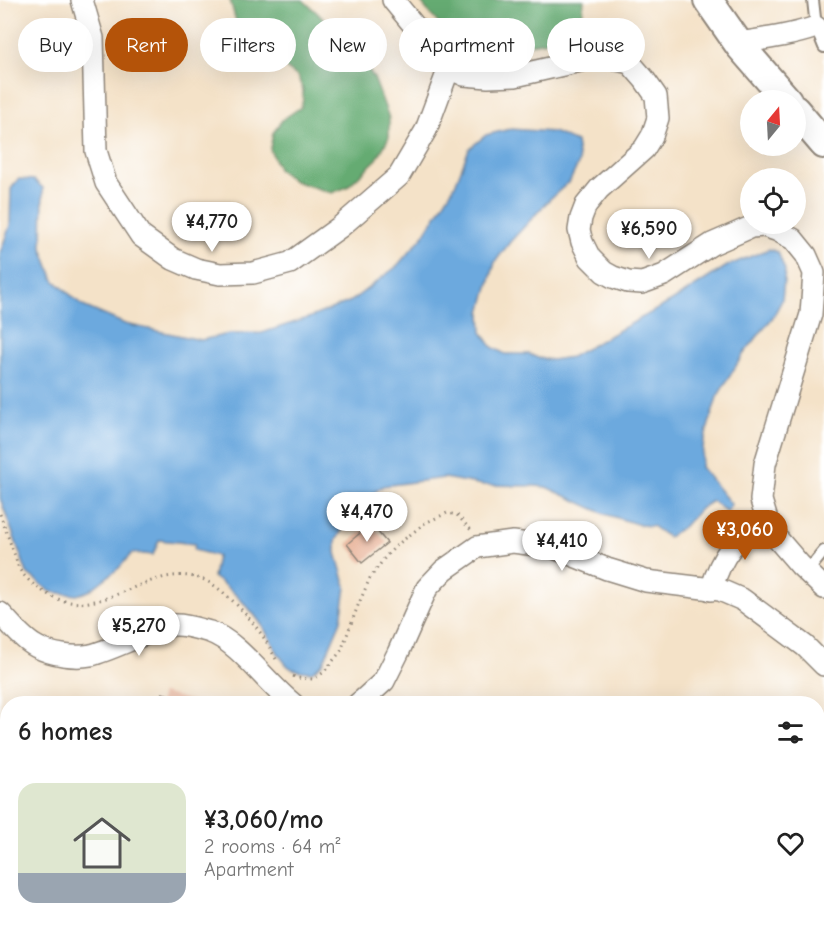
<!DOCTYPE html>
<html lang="en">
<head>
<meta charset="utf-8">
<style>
  :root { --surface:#fff; --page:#f2f2f2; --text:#222; --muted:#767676; --accent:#b45309 }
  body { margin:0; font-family:"Comic Neue",sans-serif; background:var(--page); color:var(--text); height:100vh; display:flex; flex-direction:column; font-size:22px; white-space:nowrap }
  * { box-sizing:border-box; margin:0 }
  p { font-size:20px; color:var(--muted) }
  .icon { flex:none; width:33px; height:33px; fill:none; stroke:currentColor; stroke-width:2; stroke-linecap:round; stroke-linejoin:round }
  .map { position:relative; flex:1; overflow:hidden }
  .drawer { position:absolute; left:0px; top:696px; width:825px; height:234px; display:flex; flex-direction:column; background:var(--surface); border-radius:24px 24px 0 0; box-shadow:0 6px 24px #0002 }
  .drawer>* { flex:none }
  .hud { position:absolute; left:18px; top:18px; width:789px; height:54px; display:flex; gap:12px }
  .needle { width:39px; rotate:18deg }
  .tools { position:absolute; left:740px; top:90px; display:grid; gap:12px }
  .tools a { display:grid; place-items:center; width:66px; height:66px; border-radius:50%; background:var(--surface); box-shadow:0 6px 24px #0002; font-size:30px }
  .price { position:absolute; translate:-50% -51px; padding:0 14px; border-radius:21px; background:#fff; color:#222; font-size:20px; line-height:39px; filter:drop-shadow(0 2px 3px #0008) }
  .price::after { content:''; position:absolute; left:50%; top:36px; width:18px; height:14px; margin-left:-9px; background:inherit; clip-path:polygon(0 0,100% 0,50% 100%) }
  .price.selected { background:var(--accent); color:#fff }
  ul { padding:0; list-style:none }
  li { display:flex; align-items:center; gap:18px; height:150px; padding:0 18px }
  li span { display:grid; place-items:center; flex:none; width:168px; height:120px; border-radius:18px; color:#555 }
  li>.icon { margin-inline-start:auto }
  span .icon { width:72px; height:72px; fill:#fffc; stroke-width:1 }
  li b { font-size:26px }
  h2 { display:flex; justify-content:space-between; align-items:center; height:72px; padding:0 18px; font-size:26px }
  .pill { padding:0 21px; border-radius:27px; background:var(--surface); box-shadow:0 6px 24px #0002; font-size:21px; line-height:54px }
  .pill.selected { background:var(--accent); color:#fff }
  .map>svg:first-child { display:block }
  .forest { fill:#65ab72; stroke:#486b4e; stroke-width:1.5 }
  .water { fill:#6ca9de; stroke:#4c6a84; stroke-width:1.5 }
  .building { fill:#e8b298 }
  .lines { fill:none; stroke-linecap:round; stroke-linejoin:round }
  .lane-casing { stroke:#90867a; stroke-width:14 }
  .street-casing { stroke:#90867a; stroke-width:24 }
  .secondary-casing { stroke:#90867a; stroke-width:32 }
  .path { stroke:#90867a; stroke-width:3; stroke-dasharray:1.5 4.5; stroke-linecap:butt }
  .lane { stroke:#fff; stroke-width:10 }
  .street { stroke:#fff; stroke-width:21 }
  .secondary { stroke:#fff; stroke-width:28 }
</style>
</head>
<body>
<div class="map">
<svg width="824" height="930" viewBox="0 0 824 930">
  <rect width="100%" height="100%" fill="#fff"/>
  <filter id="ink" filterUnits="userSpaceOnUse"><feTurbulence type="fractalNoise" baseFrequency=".0167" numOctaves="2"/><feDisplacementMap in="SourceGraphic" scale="12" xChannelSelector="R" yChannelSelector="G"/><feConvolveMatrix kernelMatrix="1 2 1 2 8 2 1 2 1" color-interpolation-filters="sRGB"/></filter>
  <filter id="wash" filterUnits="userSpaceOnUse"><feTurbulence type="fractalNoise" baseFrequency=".008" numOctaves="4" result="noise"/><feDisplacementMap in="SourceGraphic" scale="24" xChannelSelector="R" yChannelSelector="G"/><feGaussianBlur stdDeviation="1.35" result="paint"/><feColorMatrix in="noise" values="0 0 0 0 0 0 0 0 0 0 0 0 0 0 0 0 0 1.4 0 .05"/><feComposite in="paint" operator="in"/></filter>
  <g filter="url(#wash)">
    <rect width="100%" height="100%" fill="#f4e2c8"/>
    <!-- forest -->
    <g class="forest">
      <polygon points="230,0 303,0 345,38 358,55 374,78 389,118 389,137 377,159 347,187 332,193 294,181 278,169 270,149 273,133 282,120 301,107 303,100 303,90 298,77 275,60 236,21"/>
      <path d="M419,0H584L582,20L572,37L487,51C452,45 440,26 419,0Z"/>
    </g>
    <!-- water -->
    <path class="water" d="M510,129L553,132L576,142L579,162L570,181L550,199L510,242L495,262L481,312L482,332L492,347L505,354H529L538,358L552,360L571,357L672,301L727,266L769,249L778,252L785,270L782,300L773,317L742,356L717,397L704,441L701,467L731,504L727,512L712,501L701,508L684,526L668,537L652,526L640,525L605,514L546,487L535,486L483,485L444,478L383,486L341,518L345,525L336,541V553L346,587L341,621L323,663L312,672C305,671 295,672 289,667C279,659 270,638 263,627C251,608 231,589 213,577L217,556L194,550L195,544L159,540L153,555L132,553L119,568L89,591L77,595L51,592L27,573L0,498V253L10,225L11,189L18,179L34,180L43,188L42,248L54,280L83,306L125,324L201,340L229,334L262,333L311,317L351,301L396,267L424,235L455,185L469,149L486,135Z"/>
    <g id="blocks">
      <!-- building -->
      <g class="building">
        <polygon points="371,524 387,543 362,563 347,544"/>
        <polygon points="162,693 200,703 200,704 159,704"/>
        <polygon points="818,763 824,768 824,918 818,916"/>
        <polygon points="495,922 527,922 524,930 516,930"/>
        <polygon points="546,922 613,922 630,930 543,930"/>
        <polygon points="647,922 718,922 715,930 664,930"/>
      </g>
    </g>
  </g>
  <g filter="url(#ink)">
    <use href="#blocks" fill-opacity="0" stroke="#90867a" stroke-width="1.5"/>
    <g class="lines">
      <!-- lane casing -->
      <g class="lane-casing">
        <g id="lane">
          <polyline points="813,0 816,27 824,47"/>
          <polyline points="807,572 824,551"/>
          <polyline points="463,922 484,930"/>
        </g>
      </g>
      <!-- street casing -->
      <g class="street-casing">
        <g id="street">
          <polyline points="82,0 93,38 96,151 106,183 141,236 173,259 196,269 220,274 253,273 290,263 340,227 399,176 426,130 449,68"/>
          <polyline points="393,0 449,68 464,75 488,77 515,76 589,59 612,59 630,63 644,79 656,96 658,118 652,136 644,149 599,189 586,205 581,218 579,230 582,242 590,258 604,272 613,277 628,282 642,283 664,275 712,244 751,227 764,226 776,230 793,239 806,255 814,273 811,314 765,464 761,500 767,520 775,536 800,565 824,588"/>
          <path d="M738,43C764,39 790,36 816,27"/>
          <path d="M711,590C721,557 735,535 767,520"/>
          <path d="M0,613C11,624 23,640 37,647C52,655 75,658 91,655C107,651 127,641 143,635C153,631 163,626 174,625C185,624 199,629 210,632C239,642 267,684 293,704"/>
          <polyline points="358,704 364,699 384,681 398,653 427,588 444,570 477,547 513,542 552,547 607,569 646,581 720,590 743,600 805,646 824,665"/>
          <polyline points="311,930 313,922"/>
        </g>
      </g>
      <!-- secondary casing -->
      <g class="secondary-casing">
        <g id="secondary">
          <polyline points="708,0 740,46 787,100"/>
          <polyline points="795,110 824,144"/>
          <polyline points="0,832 8,834"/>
          <polyline points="355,922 384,930"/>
        </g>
      </g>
      <!-- path -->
      <g class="path">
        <path d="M0,514C5,527 9,540 14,553C16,558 17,565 20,570C26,579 35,586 44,592C101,628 145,560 202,579C221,586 248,615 259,631C266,640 271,650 276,659"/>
        <polyline points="293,676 298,678 313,679 323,673 341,651 357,608 370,578 386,556 397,545 425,523 447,513 457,515 471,530"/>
      </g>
      <!-- lane -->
      <use href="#lane" class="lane"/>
      <!-- street -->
      <use href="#street" class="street"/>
      <!-- secondary -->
      <use href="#secondary" class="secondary"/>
    </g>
  </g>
</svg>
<div class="tools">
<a><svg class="needle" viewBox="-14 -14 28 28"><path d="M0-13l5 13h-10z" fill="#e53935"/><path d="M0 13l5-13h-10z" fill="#767676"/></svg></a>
<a><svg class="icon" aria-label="locate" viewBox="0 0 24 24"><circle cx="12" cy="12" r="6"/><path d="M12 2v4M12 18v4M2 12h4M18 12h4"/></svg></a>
</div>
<b class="price" style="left:212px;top:253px">¥4,770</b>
<b class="price" style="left:649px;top:260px">¥6,590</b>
<b class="price" style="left:367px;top:543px">¥4,470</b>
<b class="price selected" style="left:745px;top:561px">¥3,060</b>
<b class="price" style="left:562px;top:572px">¥4,410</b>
<b class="price" style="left:139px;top:657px">¥5,270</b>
<div class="hud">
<a class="pill">Buy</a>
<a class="pill selected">Rent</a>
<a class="pill">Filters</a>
<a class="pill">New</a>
<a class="pill">Apartment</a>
<a class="pill">House</a>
</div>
<section class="drawer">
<h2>6 homes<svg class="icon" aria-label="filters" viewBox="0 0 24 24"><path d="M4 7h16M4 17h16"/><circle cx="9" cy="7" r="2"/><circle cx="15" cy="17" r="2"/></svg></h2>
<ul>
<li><span style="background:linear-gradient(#dfe7d0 75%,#9aa5b1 0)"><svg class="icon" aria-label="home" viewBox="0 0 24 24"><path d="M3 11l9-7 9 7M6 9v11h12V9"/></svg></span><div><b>¥3,060/mo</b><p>2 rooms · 64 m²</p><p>Apartment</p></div><svg class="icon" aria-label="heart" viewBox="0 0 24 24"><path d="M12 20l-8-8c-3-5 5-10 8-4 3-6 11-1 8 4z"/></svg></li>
</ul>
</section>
</div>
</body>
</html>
